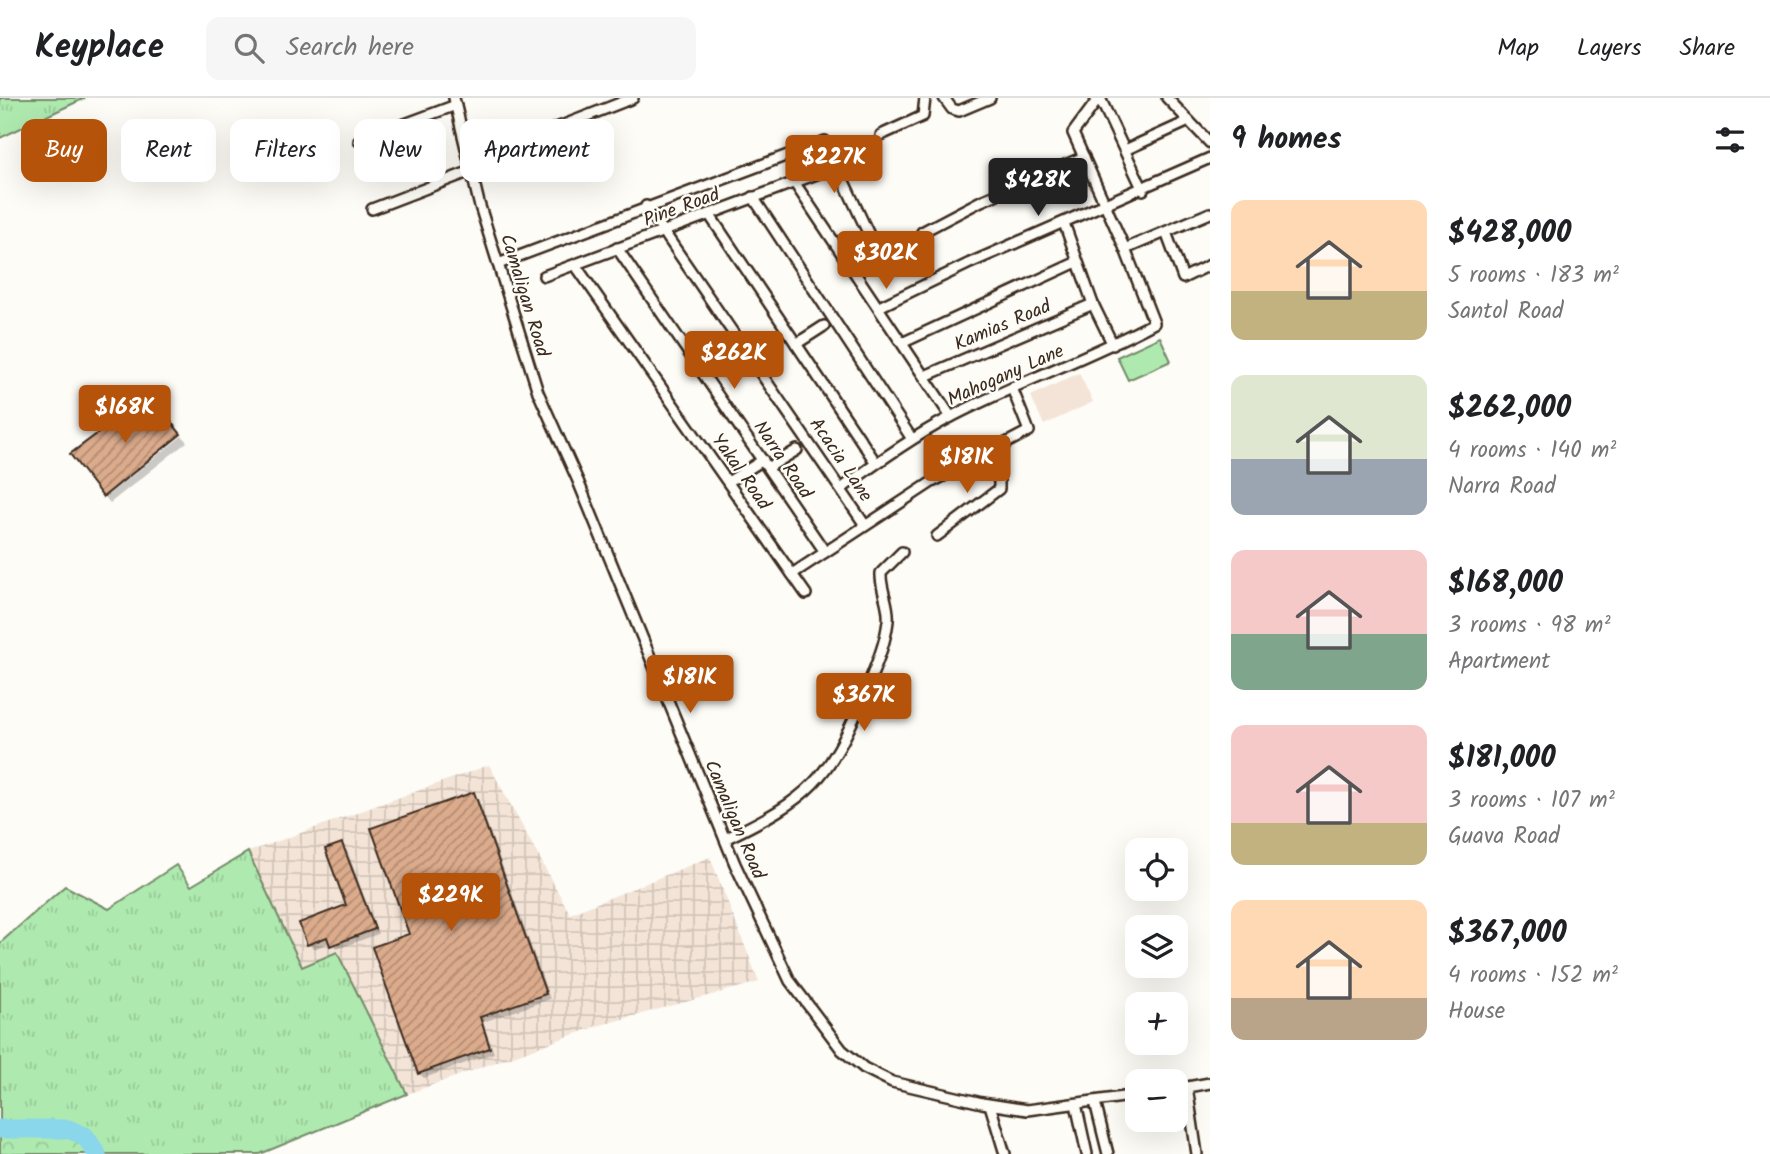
<!DOCTYPE html>
<html lang="en">
<head>
<meta charset="utf-8">
<style>
  :root { --surface:#fff; --page:#f6f6f6; --text:#202124; --muted:#757577; --line:#e0e0e0; --accent:#b45309 }
  body { margin:0; font-family:Kalam,sans-serif; background:var(--page); color:var(--text); height:100vh; display:flex; flex-direction:column; font-size:26px; white-space:nowrap }
  * { box-sizing:border-box; margin:0 }
  p { font-size:23px; color:var(--muted) }
  .icon { flex:none; width:38px; height:38px; fill:none; stroke:currentColor; stroke-width:2; stroke-linecap:round; stroke-linejoin:round }
  .map { position:relative; flex:1; overflow:hidden }
  .drawer { display:flex; flex-direction:column; background:var(--surface); width:560px }
  .drawer>* { flex:none }
  .guide { position:absolute; left:21px; top:21px; width:665px; height:63px; display:flex; gap:14px }
  .fabs { position:absolute; left:1125px; top:740px; display:grid; gap:14px }
  .fabs a { display:grid; place-items:center; width:63px; height:63px; border-radius:14px; background:var(--surface); box-shadow:0 7px 28px #0002; font-size:35px }
  .price { position:absolute; translate:-50% -60px; padding:0 16px; border-radius:7px; background:var(--accent); color:#fff; font-size:23px; line-height:46px; filter:drop-shadow(0 2px 4px #0008) }
  .price::after { content:''; position:absolute; left:50%; top:42px; width:21px; height:16px; margin-left:-10px; background:inherit; clip-path:polygon(0 0,100% 0,50% 100%) }
  .price.on { background:#222; color:#fff }
  ul { padding:0; list-style:none }
  li { display:flex; align-items:center; gap:21px; height:175px; padding:0 21px }
  li span { display:grid; place-items:center; flex:none; width:196px; height:140px; border-radius:14px; color:#555 }
  li>.icon { margin-inline-start:auto }
  span .icon { width:84px; height:84px; fill:#fffc; stroke-width:1 }
  li b { font-size:30px }
  h2 { display:flex; justify-content:space-between; align-items:center; height:84px; padding:0 21px; font-size:30px }
  .pill { padding:0 24px; border-radius:14px; background:var(--surface); box-shadow:0 7px 28px #0002; font-size:24px; line-height:63px }
  .pill.on { background:var(--accent); color:#fff }
  header { display:flex; align-items:center; gap:42px; box-sizing:border-box; height:98px; padding:0 35px; background:var(--surface); border-bottom:2px solid var(--line) }
  header strong { font-size:33px }
  nav { display:flex; gap:38px; margin-inline-start:auto; font-size:24px }
  .search { width:490px; height:63px; background:var(--page); display:flex; align-items:center; gap:18px; box-sizing:border-box; padding:0 24px; border-radius:14px; color:var(--muted); font-size:26px }
  main { display:flex; flex:1; min-height:0 }
  .map>svg:first-child { display:block }
  .built { fill:#f3e4d7 }
  .industrial { fill:url(#industrial-grid) }
  .grass { fill:url(#grass-tufts); stroke:#748a67; stroke-width:2 }
  .forest { fill:url(#forest-crowns); stroke:#748a67; stroke-width:2 }
  .pitch { fill:#aeeab0; stroke:#748a67; stroke-width:2 }
  .shadow { fill:#0003 }
  .lines { fill:none; stroke-linecap:round; stroke-linejoin:round }
  .river { stroke:#8ad6ea; stroke-width:19 }
  .building { fill:url(#building-hatch); stroke:#3b2a1e; stroke-width:2 }
  .minor-casing { stroke:#3b2a1e; stroke-width:14 }
  .minor { stroke:#fdfcf7; stroke-width:9 }
  .labels { text-anchor:middle; stroke-width:5; stroke-linejoin:round; paint-order:stroke }
  .street-label { font-size:19px; fill:#3b2a1e; stroke:#fdfcf7 }
</style>
</head>
<body>
<header>
<strong>Keyplace</strong>
<div class="search"><svg class="icon" aria-label="search" viewBox="0 0 24 24"><circle cx="10" cy="10" r="6"/><path d="M15 15l6 6"/></svg>Search here</div>
<nav><a>Map</a><a>Layers</a><a>Share</a></nav>
</header>
<main>
<div class="map">
<svg width="1210" height="1056" viewBox="0 0 1210 1056">
  <defs>
    <pattern id="industrial-grid" width="8" height="8" patternUnits="userSpaceOnUse" patternTransform="scale(1.75)"><rect width="8" height="8" fill="#f3e4d7"/><path d="M0 4h8M4 0v8" fill="none" stroke="#d1c4b8"/></pattern>
    <pattern id="grass-tufts" width="24" height="20" patternUnits="userSpaceOnUse" patternTransform="scale(1.75)"><rect width="24" height="20" fill="#aeeab0"/><path d="M3 7l-1-3M5 7V3M7 7l1-3M15 17l-1-3M17 17v-4M19 17l1-3" fill="none" stroke="#97c997"/></pattern>
    <pattern id="forest-crowns" width="20" height="18" patternUnits="userSpaceOnUse" patternTransform="scale(1.75)"><rect width="20" height="18" fill="#aeeab0"/><path d="M2 6a3 3 0 1 1 6 0M12 15a3 3 0 1 1 6 0" fill="none" stroke="#97c997"/></pattern>
    <pattern id="building-hatch" width="6" height="6" patternUnits="userSpaceOnUse" patternTransform="scale(1.75)"><rect width="6" height="6" fill="#dbab8c"/><path d="M-1 1l2-2M0 6l6-6M5 7l2-2" fill="none" stroke="#b38b72"/></pattern>
  </defs>
  <rect width="100%" height="100%" fill="#fdfcf7"/>
  <filter id="ink" filterUnits="userSpaceOnUse"><feTurbulence type="fractalNoise" baseFrequency=".0143" numOctaves="2"/><feDisplacementMap in="SourceGraphic" scale="14" xChannelSelector="R" yChannelSelector="G"/><feConvolveMatrix kernelMatrix="1 2 1 2 8 2 1 2 1" color-interpolation-filters="sRGB"/></filter>
  <g filter="url(#ink)">
    <!-- built -->
    <polygon class="built" points="1079,275 1093,304 1044,327 1031,298"/>
    <!-- industrial -->
    <polygon class="industrial" points="489,667 570,816 710,759 759,884 597,928 407,996 337,854 302,869 248,754"/>
    <!-- grass -->
    <g class="grass">
      <polygon points="0,0 85,0 0,40"/>
      <polygon points="248,754 302,869 337,854 407,996 260,1056 97,1056 85,1038 17,1033 0,1037 0,845 65,788 109,811 176,767 191,788"/>
    </g>
    <!-- forest -->
    <polygon class="forest" points="68,1031 85,1038 97,1056 0,1056 0,1037"/>
    <!-- pitch -->
    <polygon class="pitch" points="1160,239 1171,263 1128,282 1117,259"/>
    <!-- shadow -->
    <g class="shadow">
      <polygon points="182,338 187,344 110,405 105,399"/>
      <polygon points="474,696 478,700 550,901 483,924 494,955 424,980 419,975 411,838"/>
      <polygon points="342,747 347,752 378,836 337,851 331,844 314,851 309,846 348,808"/>
    </g>
    <g class="lines">
      <!-- river -->
      <polyline class="river" points="0,1031 68,1031 85,1038 97,1056"/>
    </g>
    <!-- building -->
    <g class="building">
      <polygon points="149,297 181,336 103,399 70,356"/>
      <polygon points="474,694 546,896 480,919 490,950 418,976 372,849 409,836 371,730"/>
      <polygon points="342,745 375,831 330,848 327,839 307,847 299,825 346,807 325,751"/>
    </g>
    <g class="lines">
      <!-- minor casing -->
      <g class="minor-casing">
        <g id="minor">
          <polyline points="454,0 479,105 538,294 578,383 735,766 790,883 842,952 864,970 892,984 982,1005 1027,1012 1138,997"/>
          <polyline points="944,0 952,11 959,13 990,0"/>
          <polyline points="1100,0 1143,92"/>
          <polyline points="1167,0 1210,45"/>
          <polyline points="881,37 923,18 925,0"/>
          <polyline points="359,43 456,7"/>
          <polyline points="1125,52 1189,23"/>
          <polyline points="469,64 633,0"/>
          <polyline points="794,84 951,319"/>
          <polyline points="753,99 912,341"/>
          <polyline points="646,108 865,427"/>
          <polyline points="372,111 471,73"/>
          <polyline points="709,116 876,365"/>
          <polyline points="1064,125 1093,206 1113,247"/>
          <polyline points="922,134 981,103 1084,59"/>
          <polyline points="1166,134 1183,180 1210,167"/>
          <polyline points="617,150 825,454"/>
          <polyline points="1125,151 1210,115"/>
          <polyline points="843,155 864,146"/>
          <polyline points="498,166 825,43 870,139"/>
          <polyline points="576,168 806,496"/>
          <polyline points="544,178 830,71"/>
          <polyline points="879,209 970,165 1210,60"/>
          <polyline points="904,244 1077,164"/>
          <polyline points="796,246 824,228"/>
          <polyline points="925,278 1093,206"/>
          <polyline points="769,369 797,352"/>
          <polyline points="728,384 763,362"/>
          <path d="M841,391C876,365 911,340 949,320C1015,285 1087,261 1154,225L1125,151L1073,35L1099,0"/>
          <polyline points="937,438 999,391 999,383 985,354"/>
          <polyline points="792,476 932,384 1029,333 1012,290"/>
          <path d="M725,741C810,700 828,683 865,595C874,571 885,549 888,523C890,506 880,492 881,475L902,454"/>
          <polyline points="1187,989 1197,1056"/>
          <polyline points="1176,991 1210,985"/>
          <polyline points="1095,1004 1108,1056"/>
          <polyline points="1076,1006 1087,1056"/>
          <polyline points="990,1007 1005,1056"/>
        </g>
      </g>
      <!-- minor -->
      <use href="#minor" class="minor"/>
    </g>
  </g>
  <g class="labels">
    <!-- street labels -->
    <g class="street-label">
      <text transform="translate(681 108) rotate(-20)" y="7">Pine Road</text>
      <text transform="translate(526 197) rotate(73)" y="7">Camaligan Road</text>
      <text transform="translate(1002 226) rotate(-23)" y="7">Kamias Road</text>
      <text transform="translate(1005 276) rotate(-24)" y="7">Mahogany Lane</text>
      <text transform="translate(784 361) rotate(56)" y="7">Narra Road</text>
      <text transform="translate(842 361) rotate(56)" y="7">Acacia Lane</text>
      <text transform="translate(742 373) rotate(55)" y="7">Yakal Road</text>
      <text transform="translate(736 721) rotate(67)" y="7">Camaligan Road</text>
    </g>
  </g>
</svg>
<div class="fabs">
<a><svg class="icon" aria-label="locate" viewBox="0 0 24 24"><circle cx="12" cy="12" r="6"/><path d="M12 2v4M12 18v4M2 12h4M18 12h4"/></svg></a>
<a><svg class="icon" aria-label="layers" viewBox="0 0 24 24"><path d="M12 4l9 5-9 5-9-5zM3 14l9 5 9-5"/></svg></a>
<a>+</a>
<a>−</a>
</div>
<b class="price" style="left:834px;top:97px">$227K</b>
<b class="price on" style="left:1038px;top:120px">$428K</b>
<b class="price" style="left:886px;top:193px">$302K</b>
<b class="price" style="left:734px;top:293px">$262K</b>
<b class="price" style="left:125px;top:347px">$168K</b>
<b class="price" style="left:967px;top:397px">$181K</b>
<b class="price" style="left:690px;top:617px">$181K</b>
<b class="price" style="left:864px;top:635px">$367K</b>
<b class="price" style="left:451px;top:835px">$229K</b>
<div class="guide">
<a class="pill on">Buy</a>
<a class="pill">Rent</a>
<a class="pill">Filters</a>
<a class="pill">New</a>
<a class="pill">Apartment</a>
</div>
</div>
<section class="drawer">
<h2>9 homes<svg class="icon" aria-label="filters" viewBox="0 0 24 24"><path d="M4 7h16M4 17h16"/><circle cx="9" cy="7" r="2"/><circle cx="15" cy="17" r="2"/></svg></h2>
<ul>
<li><span style="background:linear-gradient(#ffd9b3 65%,#c2b280 0)"><svg class="icon" aria-label="home" viewBox="0 0 24 24"><path d="M3 11l9-7 9 7M6 9v11h12V9"/></svg></span><div><b>$428,000</b><p>5 rooms · 183 m²</p><p>Santol Road</p></div></li>
<li><span style="background:linear-gradient(#dfe7d0 60%,#9aa5b1 0)"><svg class="icon" aria-label="home" viewBox="0 0 24 24"><path d="M3 11l9-7 9 7M6 9v11h12V9"/></svg></span><div><b>$262,000</b><p>4 rooms · 140 m²</p><p>Narra Road</p></div></li>
<li><span style="background:linear-gradient(#f6c9c9 60%,#7fa58c 0)"><svg class="icon" aria-label="home" viewBox="0 0 24 24"><path d="M3 11l9-7 9 7M6 9v11h12V9"/></svg></span><div><b>$168,000</b><p>3 rooms · 98 m²</p><p>Apartment</p></div></li>
<li><span style="background:linear-gradient(#f6c9c9 70%,#c2b280 0)"><svg class="icon" aria-label="home" viewBox="0 0 24 24"><path d="M3 11l9-7 9 7M6 9v11h12V9"/></svg></span><div><b>$181,000</b><p>3 rooms · 107 m²</p><p>Guava Road</p></div></li>
<li><span style="background:linear-gradient(#ffd9b3 70%,#b9a48a 0)"><svg class="icon" aria-label="home" viewBox="0 0 24 24"><path d="M3 11l9-7 9 7M6 9v11h12V9"/></svg></span><div><b>$367,000</b><p>4 rooms · 152 m²</p><p>House</p></div></li>
</ul>
</section>
</main>
</body>
</html>
